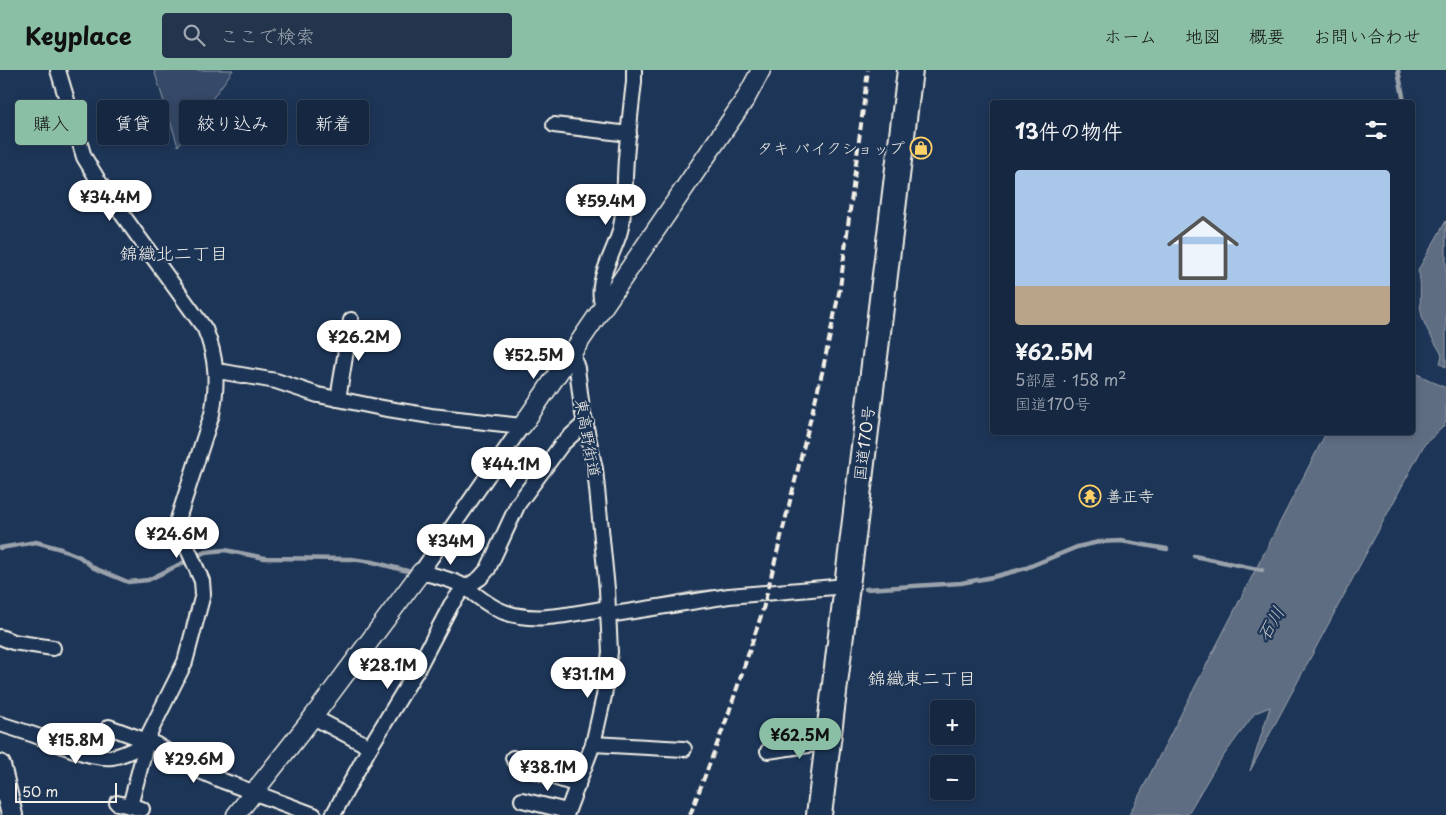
<!DOCTYPE html>
<html lang="ja">
<head>
<meta charset="utf-8">
<style>
  :root { --surface:#162841; --page:#23344c; --text:#f1f3f6; --muted:#9ea6b1; --line:#35445a; --accent:#8abfa5 }
  body { margin:0; font-family:"Playpen Sans","Klee One",sans-serif; background:var(--page); color:var(--text); height:100vh; display:flex; flex-direction:column; font-size:19px; white-space:nowrap }
  * { box-sizing:border-box; margin:0 }
  p { font-size:16px; color:var(--muted) }
  .icon { flex:none; width:28px; height:28px; fill:none; stroke:currentColor; stroke-width:2; stroke-linecap:round; stroke-linejoin:round }
  .map { position:relative; flex:1; overflow:hidden }
  .side { position:absolute; left:990px; top:30px; width:425px; height:335px; display:flex; flex-direction:column; background:var(--surface); border-radius:5px; box-shadow:0 2px 8px #0003,0 0 0 1px var(--line) }
  .side>* { flex:none }
  .guide { position:absolute; left:15px; top:30px; width:475px; height:45px; display:flex; gap:10px }
  .controls { position:absolute; left:930px; top:630px; display:grid; gap:10px }
  .controls a { display:grid; place-items:center; width:45px; height:45px; border-radius:5px; background:var(--surface); box-shadow:0 2px 8px #0003,0 0 0 1px var(--line); font-size:25px }
  .scale { position:absolute; left:15px; bottom:12px; width:102px; box-sizing:border-box; padding-left:5px; border:2px solid #f4f1e8; border-top:0; font-size:14px; line-height:18px; white-space:nowrap; color:#f4f1e8; -webkit-text-stroke:4px #1d3557; paint-order:stroke }
  .price { position:absolute; translate:-50% -42px; padding:0 11px; border-radius:18px; background:#fff; color:#222; font-size:16px; line-height:32px; filter:drop-shadow(0 1px 2px #0008) }
  .price::after { content:''; position:absolute; left:50%; top:30px; width:15px; height:11px; margin-left:-8px; background:inherit; clip-path:polygon(0 0,100% 0,50% 100%) }
  .price.selected { background:var(--accent); color:#111 }
  ul { padding:0; list-style:none }
  li { display:grid; align-content:center; gap:10px; height:265px; padding:0 25px }
  li+li { border-top:1px solid var(--line) }
  li span { display:grid; place-items:center; height:155px; border-radius:5px; color:#555 }
  li>.icon { margin-inline-start:auto }
  span .icon { width:90px; height:90px; fill:#fffc; stroke-width:1 }
  li b { font-size:21px }
  h2 { display:flex; justify-content:space-between; align-items:center; height:60px; padding:0 25px; font-size:21px }
  .tag { padding:0 18px; border-radius:5px; background:var(--surface); box-shadow:0 2px 8px #0003,0 0 0 1px var(--line); font-size:18px; line-height:45px }
  .tag.selected { background:var(--accent); color:#111 }
  header { display:flex; align-items:center; gap:30px; box-sizing:border-box; height:70px; padding:0 25px; background:var(--accent); color:#111 }
  header strong { font-size:24px }
  nav { display:flex; gap:28px; margin-inline-start:auto; font-size:18px }
  .search { width:350px; height:45px; background:var(--page); display:flex; align-items:center; gap:12px; box-sizing:border-box; padding:0 18px; border-radius:5px; color:var(--muted); font-size:19px }
  .map>svg:first-child { display:block }
  .green { fill:#354a67; stroke:#949ea8 }
  .water { fill:#5e6d82; stroke:#9aa2ab }
  .lines { fill:none; stroke-linecap:round; stroke-linejoin:round }
  .stream { stroke:#9aa2ab; stroke-width:4.5 }
  .minor-casing { stroke:#f4f1e8; stroke-width:18 }
  .tertiary-casing { stroke:#f4f1e8; stroke-width:21 }
  .secondary-casing { stroke:#f4f1e8; stroke-width:24 }
  .trunk-casing { stroke:#f4f1e8; stroke-width:28 }
  .minor { stroke:#1d3557; stroke-width:14 }
  .tertiary { stroke:#1d3557; stroke-width:18 }
  .secondary { stroke:#1d3557; stroke-width:20 }
  .trunk { stroke:#1d3557; stroke-width:24 }
  .rail { stroke:#f4f1e8; stroke-width:4; stroke-dasharray:8 4; stroke-linecap:butt }
  .labels { text-anchor:middle; stroke-width:4.5; stroke-linejoin:round; paint-order:stroke }
  .poi-label { font-size:16px; fill:#f4f1e8; stroke:#1d3557; text-anchor:end }
  .street-label { font-size:16px; fill:#f4f1e8; stroke:#1d3557 }
  .neighbourhood-label { font-size:18px; fill:#f4f1e8; stroke:#1d3557 }
  .water-label { font-size:18px; font-style:italic; fill:#c0c3c4; stroke:#1d3557 }
</style>
</head>
<body>
<header>
<strong>Keyplace</strong>
<div class="search"><svg class="icon" aria-label="search" viewBox="0 0 24 24"><circle cx="10" cy="10" r="6"/><path d="M15 15l6 6"/></svg>ここで検索</div>
<nav><a>ホーム</a><a>地図</a><a>概要</a><a>お問い合わせ</a></nav>
</header>
<div class="map">
<svg width="1446" height="745" viewBox="0 0 1446 745">
  <rect width="100%" height="100%" fill="#1d3557"/>
  <filter id="ink" filterUnits="userSpaceOnUse"><feTurbulence type="fractalNoise" baseFrequency=".02" numOctaves="2"/><feDisplacementMap in="SourceGraphic" scale="10" xChannelSelector="R" yChannelSelector="G"/><feConvolveMatrix kernelMatrix="1 2 1 2 8 2 1 2 1" color-interpolation-filters="sRGB"/></filter>
  <g filter="url(#ink)">
    <!-- green -->
    <polygon class="green" points="154,0 233,0 178,76"/>
    <!-- water -->
    <g class="water">
      <path d="M1446,151V297L1440,294L1442,285C1436,273 1425,259 1422,246C1418,231 1423,214 1418,200Z"/>
      <polygon points="1413,302 1446,318 1446,351 1444,356 1424,375 1250,701 1270,637 1255,643 1216,696 1187,745 1129,745 1326,363 1412,362"/>
    </g>
    <g class="lines">
      <!-- stream -->
      <g class="stream">
        <polyline points="1398,0 1404,32"/>
        <polyline points="0,478 36,472 61,479 80,487 94,498 128,512 148,510 205,482 225,480 265,488 351,489 373,492 415,503"/>
        <polyline points="1194,486 1262,500"/>
        <polyline points="866,519 961,513 993,507 1026,498 1077,477 1099,472 1121,471 1167,479"/>
        <polyline points="661,530 694,523 718,521"/>
      </g>
      <!-- minor casing -->
      <g class="minor-casing">
        <g id="minor">
          <path d="M58,0L84,87L101,115L205,259C217,288 218,313 212,344L178,449L179,459L202,511L203,524L185,592L149,664L130,736L117,733"/>
          <polyline points="554,55 629,64"/>
          <path d="M604,237C592,215 614,184 620,161C626,137 624,113 626,89C628,63 631,38 634,12V0"/>
          <path d="M216,302H224L276,311L318,325L382,338L431,346L522,356L421,502C435,506 453,509 465,517C478,526 489,537 504,542C536,554 575,543 608,538"/>
          <polyline points="338,329 351,250"/>
          <polyline points="608,545 729,526 846,516"/>
          <polyline points="0,567 13,572 53,578"/>
          <polyline points="313,647 370,677"/>
          <path d="M0,654C16,659 32,664 48,670C66,677 93,689 112,687C126,685 136,678 148,672"/>
          <polyline points="109,657 155,674 200,701 223,711 314,745"/>
          <polyline points="593,674 684,679"/>
          <polyline points="768,681 828,672"/>
          <polyline points="513,688 520,696 578,715"/>
          <polyline points="522,730 567,741"/>
          <polyline points="130,736 142,739"/>
          <polyline points="333,745 370,677 418,598 451,535 462,520 480,508 488,499 518,434 562,374 586,352"/>
          <polyline points="566,745 593,674 604,626 610,582 607,519 595,399 582,339 577,298 572,283"/>
        </g>
      </g>
      <!-- tertiary casing -->
      <g class="tertiary-casing">
        <g id="tertiary">
          <polyline points="522,356 746,28 761,0"/>
          <polyline points="236,745 313,647 421,502"/>
        </g>
      </g>
      <!-- secondary casing -->
      <g class="secondary-casing">
        <polyline id="secondary" points="0,695 12,745"/>
      </g>
      <!-- trunk casing -->
      <g class="trunk-casing">
        <polyline id="trunk" points="819,745 910,0"/>
      </g>
      <!-- minor -->
      <use href="#minor" class="minor"/>
      <!-- tertiary -->
      <use href="#tertiary" class="tertiary"/>
      <!-- secondary -->
      <use href="#secondary" class="secondary"/>
      <!-- trunk -->
      <use href="#trunk" class="trunk"/>
      <!-- rail -->
      <polyline class="rail" points="690,745 727,648 762,543 822,303 840,218 868,0"/>
    </g>
  </g>
  <!-- icons -->
  <defs>
    <g id="shop-ring" transform="scale(1.125)"><circle r="9.5" fill="#1d3557" stroke="#ffd166" stroke-width="1.5"/><path d="M-5-2.5h2.3a2.7 3.5 0 0 1 5.4 0H5L5.5 6h-11ZM-1.5-2.5h3a1.5 2.3 0 0 0-3 0Z" fill="#ffd166"/></g>
    <g id="temple-ring" transform="scale(1.125)"><circle r="9.5" fill="#1d3557" stroke="#ffd166" stroke-width="1.5"/><path d="M0-6L5-2H3V0L6.5 2.5H4V6H1.5V3h-3V6H-4V2.5H-6.5L-3 0V-2H-5Z" fill="#ffd166"/></g>
  </defs>
  <g fill-rule="evenodd">
    <use href="#shop-ring" x="921" y="78"/>
    <use href="#temple-ring" x="1090" y="426"/>
  </g>
  <g class="labels">
    <!-- poi labels -->
    <g class="poi-label">
      <text x="905" y="84">タキ バイクショップ</text>
      <text x="1106" y="432" text-anchor="start">善正寺</text>
    </g>
    <!-- street labels -->
    <g class="street-label">
      <text transform="translate(588 368) rotate(80)" y="6">東高野街道</text>
      <text transform="translate(864 373) rotate(-83)" y="6">国道170号</text>
    </g>
    <!-- neighbourhood labels -->
    <g class="neighbourhood-label">
      <text x="174" y="190">錦織北二丁目</text>
      <text x="922" y="615">錦織東二丁目</text>
    </g>
    <!-- water labels -->
    <g class="water-label">
      <text transform="translate(1271 554) rotate(-60)" y="6">石川</text>
    </g>
  </g>
</svg>
<div class="controls">
<a>+</a>
<a>−</a>
</div>
<div class="scale">50 m</div>
<b class="price" style="left:110px;top:152px">¥34.4M</b>
<b class="price" style="left:606px;top:156px">¥59.4M</b>
<b class="price" style="left:359px;top:292px">¥26.2M</b>
<b class="price" style="left:534px;top:310px">¥52.5M</b>
<b class="price" style="left:511px;top:419px">¥44.1M</b>
<b class="price" style="left:177px;top:489px">¥24.6M</b>
<b class="price" style="left:451px;top:496px">¥34M</b>
<b class="price" style="left:388px;top:620px">¥28.1M</b>
<b class="price" style="left:588px;top:629px">¥31.1M</b>
<b class="price selected" style="left:800px;top:690px">¥62.5M</b>
<b class="price" style="left:76px;top:695px">¥15.8M</b>
<b class="price" style="left:194px;top:714px">¥29.6M</b>
<b class="price" style="left:548px;top:722px">¥38.1M</b>
<div class="guide">
<a class="tag selected">購入</a>
<a class="tag">賃貸</a>
<a class="tag">絞り込み</a>
<a class="tag">新着</a>
</div>
<section class="side">
<h2>13件の物件<svg class="icon" aria-label="filters" viewBox="0 0 24 24"><path d="M4 7h16M4 17h16"/><circle cx="9" cy="7" r="2"/><circle cx="15" cy="17" r="2"/></svg></h2>
<ul>
<li><span style="background:linear-gradient(#a9c7e8 75%,#b9a48a 0)"><svg class="icon" aria-label="home" viewBox="0 0 24 24"><path d="M3 11l9-7 9 7M6 9v11h12V9"/></svg></span><div><b>¥62.5M</b><p>5部屋 · 158 m²</p><p>国道170号</p></div></li>
</ul>
</section>
</div>
</body>
</html>
